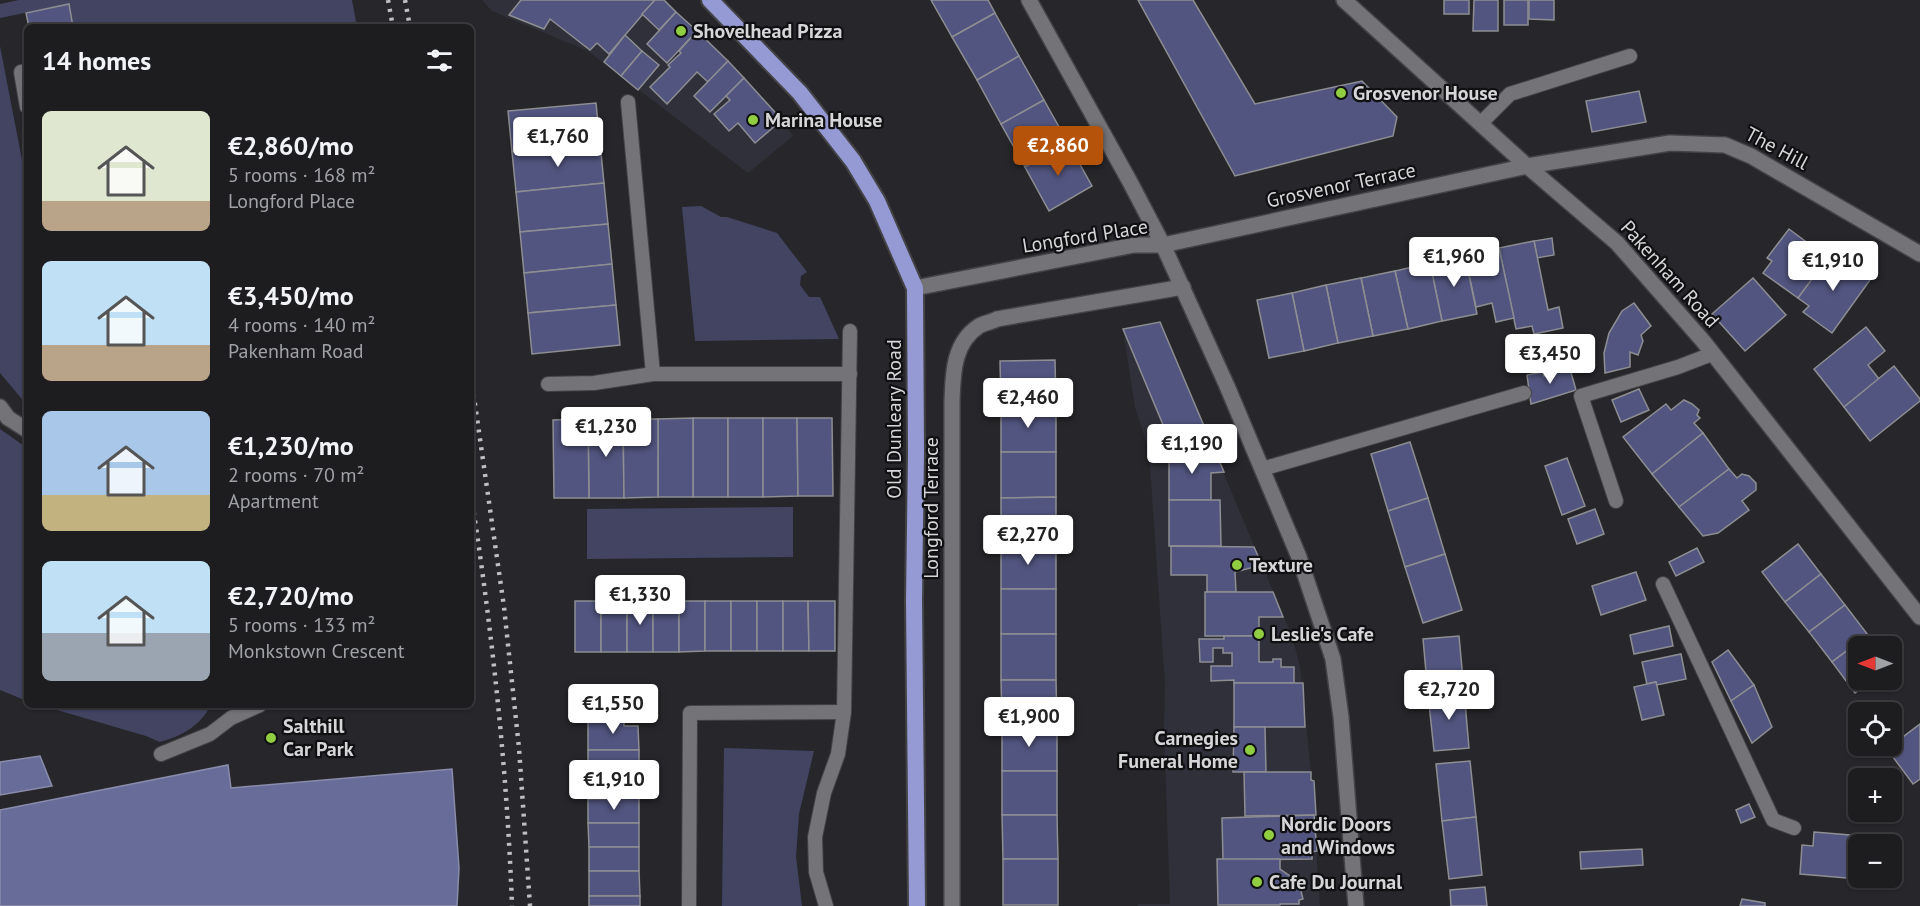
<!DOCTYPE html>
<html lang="en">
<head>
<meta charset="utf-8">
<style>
  :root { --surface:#1d1d20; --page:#252629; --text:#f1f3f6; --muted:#a0a2a5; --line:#3b3b3e; --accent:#b45309 }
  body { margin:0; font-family:"PT Sans",sans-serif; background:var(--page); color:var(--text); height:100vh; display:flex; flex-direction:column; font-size:22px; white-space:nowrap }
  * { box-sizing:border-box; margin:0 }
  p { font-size:20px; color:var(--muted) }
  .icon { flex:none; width:33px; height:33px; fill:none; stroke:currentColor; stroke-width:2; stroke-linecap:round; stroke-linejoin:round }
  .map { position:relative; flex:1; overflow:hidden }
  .panel { position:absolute; left:24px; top:24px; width:450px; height:684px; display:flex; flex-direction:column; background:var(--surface); border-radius:9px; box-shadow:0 2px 4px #0004,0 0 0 2px var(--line) }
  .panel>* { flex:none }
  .needle { width:39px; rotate:270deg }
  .fabs { position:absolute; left:1848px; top:636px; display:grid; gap:12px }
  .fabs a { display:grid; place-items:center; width:54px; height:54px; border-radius:9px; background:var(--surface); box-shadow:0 2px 4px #0004,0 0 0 2px var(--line); font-size:30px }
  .price { position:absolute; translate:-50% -51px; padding:0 14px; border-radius:6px; background:#fff; color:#222; font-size:20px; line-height:39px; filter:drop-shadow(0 2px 3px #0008) }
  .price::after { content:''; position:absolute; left:50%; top:36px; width:18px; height:14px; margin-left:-9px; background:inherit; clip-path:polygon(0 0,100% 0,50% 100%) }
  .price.current { background:var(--accent); color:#fff }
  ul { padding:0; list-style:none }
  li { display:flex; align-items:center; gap:18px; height:150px; padding:0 18px }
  li span { display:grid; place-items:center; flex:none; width:168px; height:120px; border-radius:9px; color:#555 }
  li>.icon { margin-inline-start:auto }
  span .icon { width:72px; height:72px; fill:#fffc; stroke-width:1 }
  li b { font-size:26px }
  h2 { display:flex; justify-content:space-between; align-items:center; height:72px; padding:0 18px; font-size:26px }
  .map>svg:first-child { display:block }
  .built { fill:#2f3039 }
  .green { fill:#424462 }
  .water { fill:#686c98; stroke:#898cab; stroke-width:1.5 }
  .building { fill:#52557f; stroke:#8d8e92; stroke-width:1.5 }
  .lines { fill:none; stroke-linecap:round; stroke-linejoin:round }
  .service-casing { stroke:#434346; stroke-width:16 }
  .minor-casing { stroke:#434346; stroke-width:18 }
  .secondary-casing { stroke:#434346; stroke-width:18 }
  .trunk-casing { stroke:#434346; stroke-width:20 }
  .service { stroke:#747478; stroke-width:14 }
  .minor { stroke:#747478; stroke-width:15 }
  .secondary { stroke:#747478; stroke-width:15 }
  .trunk { stroke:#9599d4; stroke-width:16 }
  .rail { stroke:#bfbfc2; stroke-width:4.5; stroke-dasharray:3 6; stroke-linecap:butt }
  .poi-dot { fill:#90cd41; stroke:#101012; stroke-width:2 }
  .labels { text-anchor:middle; stroke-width:4.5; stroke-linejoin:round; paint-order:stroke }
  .poi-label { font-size:20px; font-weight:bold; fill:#d6d6d8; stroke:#101012; text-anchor:start }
  .street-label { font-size:20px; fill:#d6d6d8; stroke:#101012 }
</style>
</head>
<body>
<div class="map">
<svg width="1920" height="906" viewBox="0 0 1920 906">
  <rect width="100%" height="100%" fill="#27272b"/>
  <!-- built -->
  <g class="built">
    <polygon points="482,0 664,0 744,78 782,120 793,136 748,173 588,51 492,11"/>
    <polygon points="1160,322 1292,636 1300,666 1311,772 1320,906 1138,906 1138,904 1170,904 1164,728 1165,684 1149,451 1135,407 1123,329"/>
  </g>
  <!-- green -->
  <g class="green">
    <polygon points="19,0 352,0 357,27 73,27 68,4 0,18 0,4"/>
    <polygon points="0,46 27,186 27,313 23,315 27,335 27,405 0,373"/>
    <polygon points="701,206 721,217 727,217 777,233 807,272 801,276 800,285 809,297 820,297 839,339 695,341 682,207"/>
    <polygon points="0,429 27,448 27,701 0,690"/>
    <polygon points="793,507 793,557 587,559 587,509"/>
    <path d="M40,705H211C200,726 182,736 160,742L146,736Z"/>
    <polygon points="724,748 814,751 799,814 796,857 802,906 722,906"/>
  </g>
  <!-- water -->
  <g class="water">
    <polygon points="40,756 52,786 0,795 0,762"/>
    <polygon points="228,765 231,788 452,769 459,868 457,906 0,906 0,810"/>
  </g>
  <!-- building -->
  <g class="building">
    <polygon points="521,0 655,0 609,54 597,43 590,50 550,19 544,29 509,15"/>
    <polygon points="655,0 664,0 676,12 659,30 642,14"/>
    <polygon points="931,0 988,0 995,13 952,37"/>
    <polygon points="1138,0 1193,0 1255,104 1362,81 1397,117 1393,136 1235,176"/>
    <rect x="1444" y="0" width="25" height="14"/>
    <polygon points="1474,0 1498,0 1498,31 1473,31"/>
    <rect x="1504" y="0" width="24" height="25"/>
    <polygon points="1529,0 1554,0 1554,20 1529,19"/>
    <polygon points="69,4 73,27 29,27 26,13"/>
    <polygon points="676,12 697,31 667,63 647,44"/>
    <polygon points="995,13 1019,56 977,80 952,37"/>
    <polygon points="697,31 728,61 708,82 697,72 667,104 650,87 670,67 668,65 681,53 679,51"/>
    <polygon points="625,35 642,51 621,76 604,62"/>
    <polygon points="642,51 659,65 638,90 621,76"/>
    <polygon points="1019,56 1044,100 1001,124 977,80"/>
    <polygon points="728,61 744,78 710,112 694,96"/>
    <polygon points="744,78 782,120 755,143 738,123 729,131 714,114 730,100 726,96"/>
    <polygon points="1639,91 1646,122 1592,132 1586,101"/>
    <polygon points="1044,100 1068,143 1025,167 1001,124"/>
    <polygon points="596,103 600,143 512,152 508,111"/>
    <polygon points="600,143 604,183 516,192 512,152"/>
    <polygon points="1068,143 1092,186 1049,211 1025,167"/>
    <polygon points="604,183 608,224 520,232 516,192"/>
    <polygon points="608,224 612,264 524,273 520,232"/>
    <polygon points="1789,229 1828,258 1798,298 1763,273 1772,261 1767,258"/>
    <polygon points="1552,238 1554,255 1537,258 1534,241"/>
    <polygon points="1534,241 1548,310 1559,307 1563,328 1534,334 1532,326 1516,329 1499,248"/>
    <polygon points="1499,248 1514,318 1496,322 1492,303 1476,307 1465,256"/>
    <polygon points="1832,252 1870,280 1832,333 1803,312 1809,306 1798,298"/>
    <polygon points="1465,256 1477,314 1442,321 1430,263"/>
    <polygon points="1430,263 1442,321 1408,329 1395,271"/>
    <polygon points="612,264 616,305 528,313 524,273"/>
    <polygon points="1395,271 1408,329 1373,336 1361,278"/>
    <polygon points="1361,278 1373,336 1338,343 1326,285"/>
    <polygon points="1753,278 1786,315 1745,351 1712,314"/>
    <polygon points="1326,285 1338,343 1304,351 1292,293"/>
    <polygon points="1292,293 1304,351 1269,358 1257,300"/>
    <polygon points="1634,303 1651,326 1641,335 1643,341 1638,355 1630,352 1630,367 1605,373 1604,353 1609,333 1622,311"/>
    <polygon points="616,305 620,345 532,354 528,313"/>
    <polygon points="1160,322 1215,452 1174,451 1123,329"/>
    <polygon points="1866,327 1885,351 1868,365 1879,379 1844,407 1814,369"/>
    <polygon points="1055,360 1056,406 1001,406 1000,361"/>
    <polygon points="1894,366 1920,399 1920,401 1870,441 1844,407"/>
    <polygon points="1570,369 1576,390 1531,404 1527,375 1542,372 1544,376"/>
    <polygon points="1639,389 1649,410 1621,422 1612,400"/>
    <polygon points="1684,400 1692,404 1699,410 1697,415 1700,418 1694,423 1703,433 1652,474 1623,437 1666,404 1671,410"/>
    <rect x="1001" y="406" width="55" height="46"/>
    <rect x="693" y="418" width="35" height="79"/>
    <polygon points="693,418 693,497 658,497 658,419"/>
    <rect x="728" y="418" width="35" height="79"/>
    <polygon points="763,418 797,418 798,496 763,497"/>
    <polygon points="797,418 832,418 833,496 798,496"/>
    <polygon points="588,419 623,419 624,498 589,498"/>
    <polygon points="588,419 589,498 554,498 553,420"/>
    <polygon points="623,419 658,419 658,497 624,498"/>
    <polygon points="1703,433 1729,469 1679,507 1652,474"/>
    <polygon points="1410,442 1428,498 1388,511 1371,454"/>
    <polygon points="1001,452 1056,452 1056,497 1001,498"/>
    <polygon points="1169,452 1216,453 1224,472 1211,473 1211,500 1169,500"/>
    <polygon points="1567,458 1585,506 1562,515 1545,466"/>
    <polygon points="1729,469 1737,478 1742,474 1749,476 1756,483 1756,490 1742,501 1749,510 1718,533 1703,536 1679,507"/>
    <polygon points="1056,497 1056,543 1001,543 1001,498"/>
    <polygon points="1428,498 1445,554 1405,567 1388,511"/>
    <polygon points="1169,500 1220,500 1221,546 1169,546"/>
    <polygon points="1595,509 1604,534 1577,544 1568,519"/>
    <rect x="1001" y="543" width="55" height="46"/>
    <polygon points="1798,544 1821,574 1785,602 1762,572"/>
    <polygon points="1171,546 1254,547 1262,565 1235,572 1236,592 1207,592 1207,575 1171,575"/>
    <polygon points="1697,548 1704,562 1676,576 1669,562"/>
    <polygon points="1445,554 1462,610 1423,623 1405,567"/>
    <polygon points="1636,572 1646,600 1601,615 1592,586"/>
    <polygon points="1821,574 1845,605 1809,632 1785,602"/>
    <rect x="1001" y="589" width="55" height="45"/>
    <polygon points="1205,592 1273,592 1283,617 1259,617 1259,636 1205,636"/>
    <rect x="575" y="601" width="26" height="51"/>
    <rect x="601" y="601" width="26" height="51"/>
    <rect x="627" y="601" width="26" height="51"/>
    <rect x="653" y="601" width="26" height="51"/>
    <polygon points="679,601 705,601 705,651 679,652"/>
    <rect x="705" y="601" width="26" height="50"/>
    <rect x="731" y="601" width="26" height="50"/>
    <rect x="757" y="601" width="26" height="50"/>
    <polygon points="783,601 808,601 809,651 783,651"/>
    <polygon points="808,601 835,601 835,651 809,651"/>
    <polygon points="1845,605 1868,635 1832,662 1809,632"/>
    <polygon points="1669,626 1673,646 1634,654 1630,635"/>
    <rect x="1001" y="634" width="55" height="46"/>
    <polygon points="1868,635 1877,646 1858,646 1858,680 1872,680 1855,693 1832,662"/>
    <polygon points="1224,636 1259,636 1259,662 1273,662 1273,659 1281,659 1281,667 1294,667 1294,683 1234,683 1234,680 1211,681 1211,666 1232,666 1232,653 1223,653 1223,648 1213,648 1213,662 1200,662 1199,639 1224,639"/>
    <polygon points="1459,636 1464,690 1428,694 1423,639"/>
    <polygon points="1728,650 1754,685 1731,701 1712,662"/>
    <polygon points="1681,654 1686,679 1657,685 1656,682 1647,684 1642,662"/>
    <polygon points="1001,680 1056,680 1057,726 1002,726"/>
    <polygon points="1656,682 1664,715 1642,720 1634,687"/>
    <polygon points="1234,683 1303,683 1305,727 1234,727"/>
    <polygon points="1754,685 1772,727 1752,743 1731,701"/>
    <polygon points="1464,690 1469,748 1434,751 1428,694"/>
    <polygon points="606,717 624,717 624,726 638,726 639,750 588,750 588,722 606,722"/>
    <polygon points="1920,724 1920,779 1913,784 1887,749"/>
    <rect x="1002" y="726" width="55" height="45"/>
    <polygon points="1234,727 1265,727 1266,772 1233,772"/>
    <polygon points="588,750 639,750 639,774 588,775"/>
    <polygon points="1470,761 1476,817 1442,821 1436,764"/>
    <rect x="1002" y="771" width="55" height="44"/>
    <polygon points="1244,772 1311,772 1311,780 1314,781 1316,815 1245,816"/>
    <polygon points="639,774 639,798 588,799 588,775"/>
    <polygon points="639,798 639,823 588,823 588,799"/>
    <polygon points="1749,804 1755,817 1741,823 1736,810"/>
    <polygon points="1002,815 1057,815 1058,859 1003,859"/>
    <polygon points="1314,815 1317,851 1312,852 1312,859 1223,860 1222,818"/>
    <polygon points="1476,817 1482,875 1449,879 1442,821"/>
    <polygon points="588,823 639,823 639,847 589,847"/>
    <polygon points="1814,832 1850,835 1849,849 1858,849 1858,879 1800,874 1802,845 1813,846"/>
    <rect x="589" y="847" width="50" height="24"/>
    <polygon points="1642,849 1643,865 1581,869 1580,852"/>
    <rect x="1003" y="859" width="55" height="46"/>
    <polygon points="1217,859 1280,859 1280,869 1296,880 1300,887 1303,899 1299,900 1299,904 1280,904 1280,905 1218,905"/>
    <polygon points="589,871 639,871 640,896 589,896"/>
    <polygon points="1485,887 1487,906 1451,906 1450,890"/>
    <rect x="589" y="896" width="51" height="10"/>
    <polygon points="1742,899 1765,903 1765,906 1740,906"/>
  </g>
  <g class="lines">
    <!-- service casing -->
    <g class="service-casing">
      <g id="service">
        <polyline points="27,71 21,72 27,107"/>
        <polyline points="628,102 653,374"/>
        <polyline points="1481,123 1510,94 1630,56"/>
        <polyline points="548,384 594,383 653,374 850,374"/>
        <polyline points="1262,469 1524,393"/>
        <polyline points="1616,501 1581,396 1678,367 1712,354"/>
        <polyline points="1663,584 1773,820 1794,828"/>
        <polyline points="161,754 210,734 231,718 260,705"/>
        <polyline points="689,906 690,713 844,712"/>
        <polyline points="826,906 816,872 815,837 824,793 838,754 844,712 850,331"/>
      </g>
    </g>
    <!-- minor casing -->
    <g class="minor-casing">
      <g id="minor">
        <polyline points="1344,0 1527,166 1617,243 1703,341 1920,617"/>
        <polyline points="915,288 1134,245 1163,245 1527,166 1670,143 1725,145 1751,156 1920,254"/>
        <polyline points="0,407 8,418 27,430"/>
        <path d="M952,906V401C953,374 953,343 979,326C984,323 992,322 997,319L1183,287"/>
      </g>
    </g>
    <!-- secondary casing -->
    <g class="secondary-casing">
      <polyline id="secondary" points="1029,0 1130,182 1163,245 1227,386 1299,557 1333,659 1341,717 1356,906"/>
    </g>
    <!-- trunk casing -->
    <g class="trunk-casing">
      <polyline id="trunk" points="710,0 800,93 853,161 877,201 915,288 916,453 914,600 917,906"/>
    </g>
    <!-- service -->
    <use href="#service" class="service"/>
    <!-- minor -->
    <use href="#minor" class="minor"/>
    <!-- secondary -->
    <use href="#secondary" class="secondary"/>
    <!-- trunk -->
    <use href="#trunk" class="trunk"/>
    <!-- rail -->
    <g class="rail">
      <polyline points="388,0 393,27"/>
      <polyline points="405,0 410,27"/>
      <polyline points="471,376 504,607 519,748 530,906"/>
      <path d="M471,494C492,630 507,768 512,906"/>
    </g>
  </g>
  <!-- markers -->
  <g class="poi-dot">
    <circle cx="681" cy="31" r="6"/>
    <circle cx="1341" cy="93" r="6"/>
    <circle cx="753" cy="120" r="6"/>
    <circle cx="1237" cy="565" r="6"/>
    <circle cx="1259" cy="634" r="6"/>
    <circle cx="271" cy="738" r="6"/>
    <circle cx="1250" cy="750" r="6"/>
    <circle cx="1269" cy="835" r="6"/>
    <circle cx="1257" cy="882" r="6"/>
  </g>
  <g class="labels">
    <!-- poi labels -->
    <g class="poi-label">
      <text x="693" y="38">Shovelhead Pizza</text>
      <text x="1353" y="100">Grosvenor House</text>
      <text x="765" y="127">Marina House</text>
      <text x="1249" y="572">Texture</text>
      <text x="1271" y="641">Leslie's Cafe</text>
      <text x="283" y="733">Salthill<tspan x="283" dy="23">Car Park</tspan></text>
      <text x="1238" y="745" text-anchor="end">Carnegies<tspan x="1238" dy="23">Funeral Home</tspan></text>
      <text x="1281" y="831">Nordic Doors<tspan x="1281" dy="23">and Windows</tspan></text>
      <text x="1269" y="889">Cafe Du Journal</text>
    </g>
    <!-- street labels -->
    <g class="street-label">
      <text transform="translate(1777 148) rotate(28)" y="7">The Hill</text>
      <text transform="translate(1341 185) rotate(-12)" y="7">Grosvenor Terrace</text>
      <text transform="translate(1085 236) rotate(-9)" y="7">Longford Place</text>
      <text transform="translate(1670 274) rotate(48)" y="7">Pakenham Road</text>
      <text transform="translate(894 419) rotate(-90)" y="7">Old Dunleary Road</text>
      <text transform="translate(931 508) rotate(-90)" y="7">Longford Terrace</text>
    </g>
  </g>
</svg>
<div class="fabs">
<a><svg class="needle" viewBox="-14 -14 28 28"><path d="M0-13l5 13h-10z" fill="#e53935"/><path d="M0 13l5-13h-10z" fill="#a0a2a5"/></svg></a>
<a><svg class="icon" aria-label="locate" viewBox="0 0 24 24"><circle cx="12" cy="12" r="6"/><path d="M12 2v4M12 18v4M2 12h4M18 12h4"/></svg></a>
<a>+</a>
<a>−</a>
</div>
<b class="price" style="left:558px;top:168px">€1,760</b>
<b class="price current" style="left:1058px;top:177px">€2,860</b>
<b class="price" style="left:1454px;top:288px">€1,960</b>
<b class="price" style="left:1833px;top:292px">€1,910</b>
<b class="price" style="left:1550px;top:385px">€3,450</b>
<b class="price" style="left:1028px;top:429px">€2,460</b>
<b class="price" style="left:606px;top:458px">€1,230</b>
<b class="price" style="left:1192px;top:475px">€1,190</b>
<b class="price" style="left:1028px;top:566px">€2,270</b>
<b class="price" style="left:640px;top:626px">€1,330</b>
<b class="price" style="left:1449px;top:721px">€2,720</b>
<b class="price" style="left:613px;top:735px">€1,550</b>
<b class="price" style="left:1029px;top:748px">€1,900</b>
<b class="price" style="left:614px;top:811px">€1,910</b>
<section class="panel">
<h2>14 homes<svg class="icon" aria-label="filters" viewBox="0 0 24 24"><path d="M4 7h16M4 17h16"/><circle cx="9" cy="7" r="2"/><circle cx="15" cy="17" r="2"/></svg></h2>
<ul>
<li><span style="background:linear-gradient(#dfe7d0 75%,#b9a48a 0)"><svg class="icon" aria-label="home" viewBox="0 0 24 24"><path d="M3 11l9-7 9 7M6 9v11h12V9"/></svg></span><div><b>€2,860/mo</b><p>5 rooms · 168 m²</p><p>Longford Place</p></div></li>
<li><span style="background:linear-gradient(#bfe0f5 70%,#b9a48a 0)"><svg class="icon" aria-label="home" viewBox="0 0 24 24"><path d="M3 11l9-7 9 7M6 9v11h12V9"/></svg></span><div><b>€3,450/mo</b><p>4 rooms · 140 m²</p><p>Pakenham Road</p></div></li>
<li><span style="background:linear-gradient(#a9c7e8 70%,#c2b280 0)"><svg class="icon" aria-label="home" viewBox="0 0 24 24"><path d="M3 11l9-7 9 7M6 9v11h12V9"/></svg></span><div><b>€1,230/mo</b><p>2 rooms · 70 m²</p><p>Apartment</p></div></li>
<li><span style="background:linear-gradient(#bfe0f5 60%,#9aa5b1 0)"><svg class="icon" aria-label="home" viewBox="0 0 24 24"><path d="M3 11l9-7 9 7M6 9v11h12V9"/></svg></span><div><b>€2,720/mo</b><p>5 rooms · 133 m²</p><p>Monkstown Crescent</p></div></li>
</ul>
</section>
</div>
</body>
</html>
